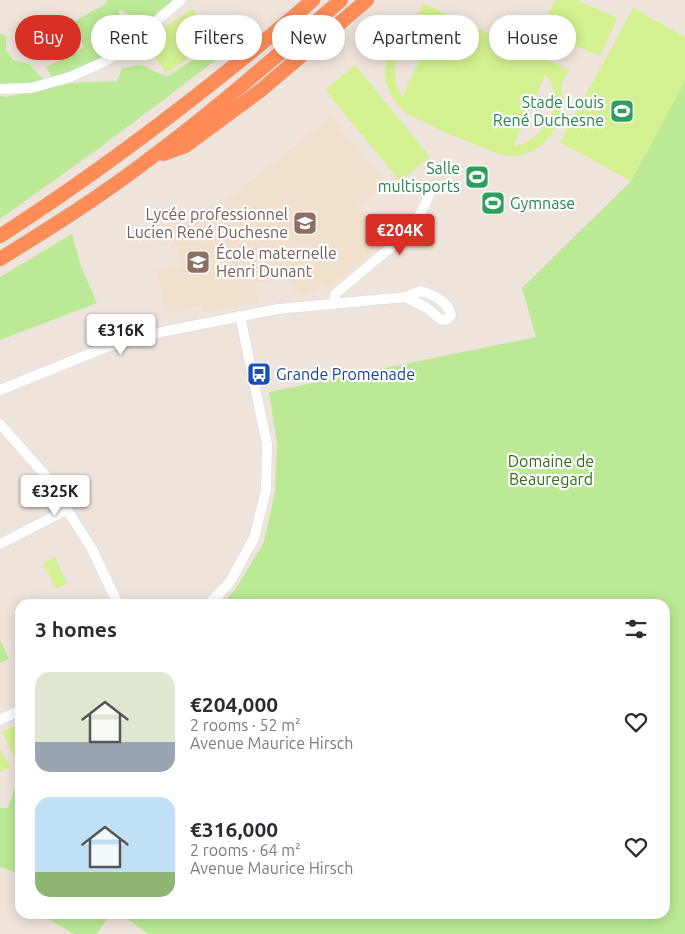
<!DOCTYPE html>
<html lang="en">
<head>
<meta charset="utf-8">
<style>
  :root { --surface:#fff; --page:#f2f2f3; --text:#2b2b33; --muted:#7c7c81; --accent:#d93025 }
  body { margin:0; font-family:Ubuntu,sans-serif; background:var(--page); color:var(--text); height:100vh; display:flex; flex-direction:column; font-size:19px; white-space:nowrap }
  * { box-sizing:border-box; margin:0 }
  p { font-size:16px; color:var(--muted) }
  .icon { flex:none; width:28px; height:28px; fill:none; stroke:currentColor; stroke-width:2; stroke-linecap:round; stroke-linejoin:round }
  .map { position:relative; flex:1; overflow:hidden }
  .sheet { position:absolute; left:15px; top:599px; width:655px; height:320px; display:flex; flex-direction:column; background:var(--surface); border-radius:15px; box-shadow:0 2px 12px #0003 }
  .sheet>* { flex:none }
  .top-card { position:absolute; left:15px; top:15px; width:655px; height:45px; display:flex; gap:10px }
  .price { position:absolute; translate:-50% -42px; padding:0 11px; border-radius:5px; background:#fff; color:#222; font-size:16px; line-height:32px; filter:drop-shadow(0 1px 2px #0008) }
  .price::after { content:''; position:absolute; left:50%; top:30px; width:15px; height:11px; margin-left:-8px; background:inherit; clip-path:polygon(0 0,100% 0,50% 100%) }
  .price.selected { background:var(--accent); color:#fff }
  ul { padding:0; list-style:none }
  li { display:flex; align-items:center; gap:15px; height:125px; padding:0 20px }
  li span { display:grid; place-items:center; flex:none; width:140px; height:100px; border-radius:15px; color:#555 }
  li>.icon { margin-inline-start:auto }
  span .icon { width:60px; height:60px; fill:#fffc; stroke-width:1 }
  li b { font-size:21px }
  h2 { display:flex; justify-content:space-between; align-items:center; height:60px; padding:0 20px; font-size:21px }
  .tag { padding:0 18px; border-radius:22px; background:var(--surface); box-shadow:0 2px 12px #0003; font-size:18px; line-height:45px }
  .tag.selected { background:var(--accent); color:#fff }
  .map>svg:first-child { display:block }
  .education { fill:#f1e0cb }
  .green { fill:#bbe995 }
  .pitch { fill:#d3f190; fill-rule:evenodd }
  .lines { fill:none; stroke-linecap:round; stroke-linejoin:round }
  .minor-casing { stroke:#d1d7e5; stroke-width:11 }
  .highway-casing { stroke:#c4c4c4; stroke-width:15 }
  .minor { stroke:#fff; stroke-width:10 }
  .highway { stroke:#ff8c56; stroke-width:14 }
  .labels { text-anchor:middle; stroke-width:4.5; stroke-linejoin:round; paint-order:stroke }
  .leisure-label { font-size:16px; fill:#27864d; stroke:#fff; text-anchor:end }
  .education-label { font-size:16px; fill:#785e54; stroke:#fff; text-anchor:end }
  .transit-label { font-size:16px; fill:#164399; stroke:#fff; text-anchor:start }
  .park-label { font-size:16px; fill:#326f15; stroke:#fff }
</style>
</head>
<body>
<div class="map">
<svg width="685" height="934" viewBox="0 0 685 934">
  <rect width="100%" height="100%" fill="#eee4dc"/>
  <!-- education -->
  <polygon class="education" points="328,116 330,116 385,183 357,206 386,241 327,290 322,284 302,299 284,277 255,284 258,301 204,312 202,306 165,312 157,270 181,266 177,246 174,246 168,214 223,204 328,119"/>
  <!-- green -->
  <g class="green">
    <path d="M106,0H174C154,17 144,32 122,10L118,11L131,38C106,57 84,73 52,77L46,67L74,54L84,47L73,22L107,3Z"/>
    <polygon points="0,33 6,36 6,50 13,60 29,64 44,80 15,86 0,84"/>
    <path d="M213,47L224,54L95,151L0,219V96L5,97L73,83L117,81L122,69C148,59 145,71 168,76Z"/>
    <polygon points="685,81 685,934 148,934 121,914 665,914 665,604 223,604 237,587 264,542 275,492 277,443 269,392 536,337 522,288 631,181"/>
    <polygon points="72,234 81,266 97,303 0,340 0,277"/>
    <polygon points="0,640 9,659 0,663"/>
    <polygon points="20,780 20,874 0,867 0,808 8,808 17,781"/>
    <polygon points="48,914 111,914 96,934 74,934 45,917"/>
  </g>
  <!-- pitch -->
  <g class="pitch">
    <polygon points="555,0 577,0 617,18 600,56 541,31"/>
    <path d="M423,3L569,70C567,75 562,81 561,87C561,90 563,95 563,98C562,115 556,131 544,143C534,152 522,156 509,156C495,155 415,120 404,111C393,102 386,89 385,74C385,58 392,41 404,29C407,26 413,24 416,20C419,16 421,8 423,3ZM435,25L403,96H402C384,71 403,24 435,25ZM545,75C569,98 543,144 513,146Z"/>
    <polygon points="633,8 685,37 685,81 631,181 560,142"/>
    <polygon points="193,9 214,41 166,73 144,41"/>
    <polygon points="355,65 430,157 400,181 325,90"/>
    <polygon points="55,557 67,583 56,589 43,563"/>
    <polygon points="20,723 20,766 19,766 2,732"/>
    <polygon points="0,748 10,767 0,772"/>
  </g>
  <g class="lines">
    <!-- minor casing -->
    <g class="minor-casing">
      <g id="minor">
        <polyline points="0,89 31,88 70,77 106,61 140,35 181,0"/>
        <path d="M334,303L335,294L402,238C414,225 424,211 429,194"/>
        <path d="M0,390L104,348L166,331L278,309L406,297L421,291C433,295 448,301 451,315L446,320L440,319L427,308L406,297"/>
        <polyline points="0,424 45,475 92,549 118,604"/>
        <polyline points="0,544 66,510"/>
        <polyline points="209,604 230,582 254,538 266,490 267,444 240,316"/>
        <polyline points="0,720 20,710"/>
      </g>
    </g>
    <!-- highway casing -->
    <g class="highway-casing">
      <g id="highway">
        <polyline points="163,154 185,146 261,90 367,0"/>
        <path d="M0,236C110,165 214,85 313,0"/>
        <path d="M0,259C50,228 101,196 148,160C215,110 278,55 341,0"/>
      </g>
    </g>
    <!-- minor -->
    <use href="#minor" class="minor"/>
    <!-- highway -->
    <use href="#highway" class="highway"/>
  </g>
  <!-- icons -->
  <defs>
    <g id="stadium-square" transform="scale(1.25)"><rect x="-9" y="-9" width="18" height="18" rx="4" fill="#2e9e5b" stroke="#fff"/><path d="M0-5a6.5 5 0 1 0 0 10a6.5 5 0 1 0 0-10ZM-3.5-1.8h7v3.6h-7Z" fill="#fff"/></g>
    <g id="school-square" transform="scale(1.25)"><rect x="-9" y="-9" width="18" height="18" rx="4" fill="#8d6e63" stroke="#fff"/><path d="M0-5L7-2L0 1L-7-2ZM-4 1L0 2.5L4 1V4Q0 6-4 4Z" fill="#fff"/></g>
    <g id="bus-square" transform="scale(1.25)"><rect x="-9" y="-9" width="18" height="18" rx="4" fill="#1a4fb4" stroke="#fff"/><path d="M-5-6H5V4H4V6H2V4H-2V6H-4V4H-5ZM-3.5-4V0h7V-4ZM-3.5 1.2v1.5H-2V1.2ZM2 1.2v1.5H3.5V1.2Z" fill="#fff"/></g>
  </defs>
  <g fill-rule="evenodd">
    <use href="#stadium-square" x="622" y="111"/>
    <use href="#stadium-square" x="477" y="177"/>
    <use href="#stadium-square" x="493" y="203"/>
    <use href="#school-square" x="305" y="223"/>
    <use href="#school-square" x="198" y="262"/>
    <use href="#bus-square" x="259" y="374"/>
  </g>
  <g class="labels">
    <!-- leisure labels -->
    <g class="leisure-label">
      <text x="604" y="108">Stade Louis<tspan x="604" dy="18">René Duchesne</tspan></text>
      <text x="460" y="174">Salle<tspan x="460" dy="18">multisports</tspan></text>
      <text x="510" y="209" text-anchor="start">Gymnase</text>
    </g>
    <!-- education labels -->
    <g class="education-label">
      <text x="288" y="220">Lycée professionnel<tspan x="288" dy="18">Lucien René Duchesne</tspan></text>
      <text x="216" y="259" text-anchor="start">École maternelle<tspan x="216" dy="18">Henri Dunant</tspan></text>
    </g>
    <!-- transit labels -->
    <g class="transit-label">
      <text x="276" y="380">Grande Promenade</text>
    </g>
    <!-- park labels -->
    <g class="park-label">
      <text x="551" y="467">Domaine de<tspan x="551" dy="18">Beauregard</tspan></text>
    </g>
  </g>
</svg>
<b class="price selected" style="left:400px;top:256px">€204K</b>
<b class="price" style="left:121px;top:356px">€316K</b>
<b class="price" style="left:55px;top:517px">€325K</b>
<div class="top-card">
<a class="tag selected">Buy</a>
<a class="tag">Rent</a>
<a class="tag">Filters</a>
<a class="tag">New</a>
<a class="tag">Apartment</a>
<a class="tag">House</a>
</div>
<section class="sheet">
<h2>3 homes<svg class="icon" aria-label="filters" viewBox="0 0 24 24"><path d="M4 7h16M4 17h16"/><circle cx="9" cy="7" r="2"/><circle cx="15" cy="17" r="2"/></svg></h2>
<ul>
<li><span style="background:linear-gradient(#dfe7d0 70%,#9aa5b1 0)"><svg class="icon" aria-label="home" viewBox="0 0 24 24"><path d="M3 11l9-7 9 7M6 9v11h12V9"/></svg></span><div><b>€204,000</b><p>2 rooms · 52 m²</p><p>Avenue Maurice Hirsch</p></div><svg class="icon" aria-label="heart" viewBox="0 0 24 24"><path d="M12 20l-8-8c-3-5 5-10 8-4 3-6 11-1 8 4z"/></svg></li>
<li><span style="background:linear-gradient(#bfe0f5 75%,#8fb573 0)"><svg class="icon" aria-label="home" viewBox="0 0 24 24"><path d="M3 11l9-7 9 7M6 9v11h12V9"/></svg></span><div><b>€316,000</b><p>2 rooms · 64 m²</p><p>Avenue Maurice Hirsch</p></div><svg class="icon" aria-label="heart" viewBox="0 0 24 24"><path d="M12 20l-8-8c-3-5 5-10 8-4 3-6 11-1 8 4z"/></svg></li>
</ul>
</section>
</div>
</body>
</html>
